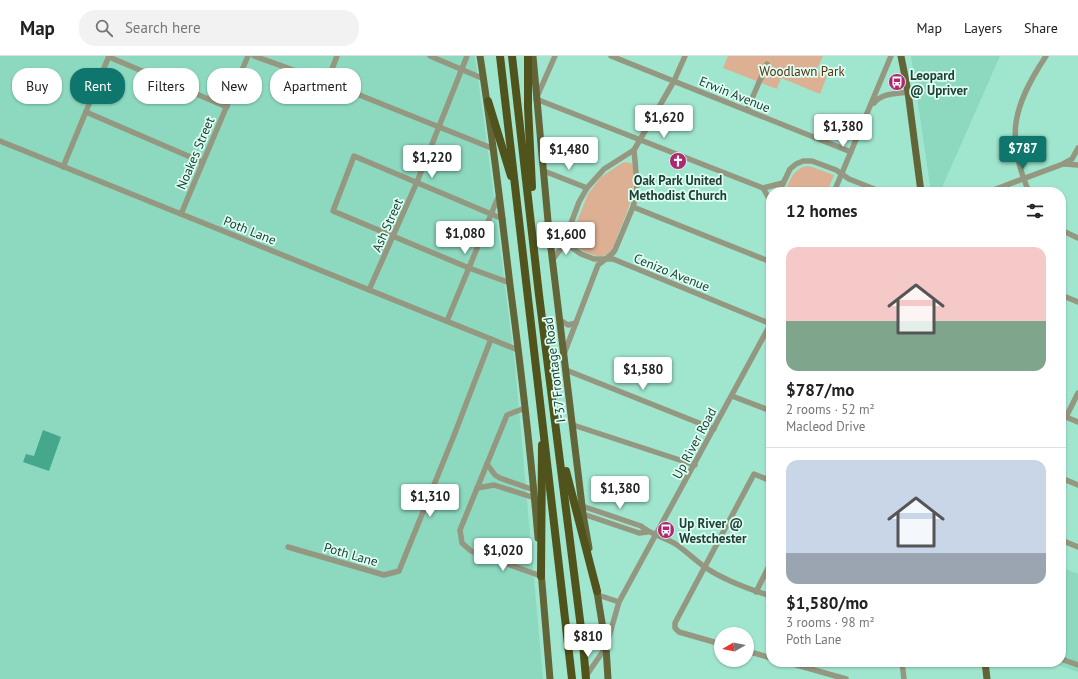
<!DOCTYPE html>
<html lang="en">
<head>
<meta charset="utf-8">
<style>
  :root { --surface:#fff; --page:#f2f2f2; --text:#222; --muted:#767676; --line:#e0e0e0; --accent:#0f766e }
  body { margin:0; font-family:"PT Sans",sans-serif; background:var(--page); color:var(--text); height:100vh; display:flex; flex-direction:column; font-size:15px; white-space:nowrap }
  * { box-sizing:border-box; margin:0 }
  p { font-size:13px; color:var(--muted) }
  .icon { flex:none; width:22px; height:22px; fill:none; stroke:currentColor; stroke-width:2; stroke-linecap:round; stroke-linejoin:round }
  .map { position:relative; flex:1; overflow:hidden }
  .details { position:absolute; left:766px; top:131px; width:300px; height:480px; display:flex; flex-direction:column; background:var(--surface); border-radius:16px; box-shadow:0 1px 3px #0004 }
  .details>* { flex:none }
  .hud { position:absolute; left:12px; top:12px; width:380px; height:36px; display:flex; gap:8px }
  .needle { width:26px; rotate:261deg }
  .fabs { position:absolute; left:714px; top:571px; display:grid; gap:8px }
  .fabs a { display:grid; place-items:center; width:40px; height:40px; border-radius:50%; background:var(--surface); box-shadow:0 1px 3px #0004; font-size:20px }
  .price { position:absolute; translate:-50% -34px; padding:0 9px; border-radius:4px; background:#fff; color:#222; font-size:13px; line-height:26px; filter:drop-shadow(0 1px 2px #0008) }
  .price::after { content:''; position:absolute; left:50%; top:24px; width:12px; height:9px; margin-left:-6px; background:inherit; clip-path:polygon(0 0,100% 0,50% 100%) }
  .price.current { background:var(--accent); color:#fff }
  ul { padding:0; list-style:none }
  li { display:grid; align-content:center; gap:8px; height:212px; padding:0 20px }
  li+li { border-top:1px solid var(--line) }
  li span { display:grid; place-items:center; height:124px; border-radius:12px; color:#555 }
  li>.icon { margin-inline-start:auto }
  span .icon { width:72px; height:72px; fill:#fffc; stroke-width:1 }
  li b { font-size:17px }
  h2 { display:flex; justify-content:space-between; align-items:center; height:48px; padding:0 20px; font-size:17px }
  .tag { padding:0 14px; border-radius:16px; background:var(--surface); box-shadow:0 1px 3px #0004; font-size:14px; line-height:36px }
  .tag.current { background:var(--accent); color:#fff }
  header { display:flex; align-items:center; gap:24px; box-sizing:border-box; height:56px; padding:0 20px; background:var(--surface); border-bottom:1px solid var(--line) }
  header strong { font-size:19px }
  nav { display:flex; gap:22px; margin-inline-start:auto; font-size:14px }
  .search { width:280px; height:36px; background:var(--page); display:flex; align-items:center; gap:10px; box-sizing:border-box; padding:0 14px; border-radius:16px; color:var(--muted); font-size:15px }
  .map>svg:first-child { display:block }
  .built { fill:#8cd9c0 }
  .green { fill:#ddaf93 }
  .water { fill:#45a78b }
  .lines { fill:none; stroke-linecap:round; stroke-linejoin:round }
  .minor { stroke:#959880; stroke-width:5.5 }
  .major { stroke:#626538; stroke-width:7 }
  .highway { stroke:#50531b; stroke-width:8 }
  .labels { text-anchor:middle; stroke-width:3.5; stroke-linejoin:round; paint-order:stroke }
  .park-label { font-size:13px; fill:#5b2e0f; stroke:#ddfff3 }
  .poi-label { font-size:13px; font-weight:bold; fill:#223e35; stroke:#ddfff3; text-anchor:start }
  .street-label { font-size:13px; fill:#223e35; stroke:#ddfff3 }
</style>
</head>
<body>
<header>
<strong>Map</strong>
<div class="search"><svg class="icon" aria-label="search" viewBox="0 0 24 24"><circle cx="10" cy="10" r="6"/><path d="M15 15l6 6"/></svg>Search here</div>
<nav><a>Map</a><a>Layers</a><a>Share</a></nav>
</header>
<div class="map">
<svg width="1078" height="623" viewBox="0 0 1078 623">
  <rect width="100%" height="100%" fill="#a0e6cf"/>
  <!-- built -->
  <g class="built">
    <polygon points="0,0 475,0 490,110 515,309 543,623 0,623"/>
    <polygon points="911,0 1000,0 940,136 931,136"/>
    <polygon points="1061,511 1078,518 1078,616 1050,606 1061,606"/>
  </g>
  <!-- green -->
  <g class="green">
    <polygon points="728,0 823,0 817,13 819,17 827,20 820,38 781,22 777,33 723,12"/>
    <path d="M626,106L631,107L633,110C635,138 629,153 618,178C616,184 614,193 609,197C603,202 594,200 588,197C580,194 574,190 571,181L588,138L601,121L622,107Z"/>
    <path d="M807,110L812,111L834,119L827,136H785C790,124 793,113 807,110Z"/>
  </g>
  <!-- water -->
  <polygon class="water" points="43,374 61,381 49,415 23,406 26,398 34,400"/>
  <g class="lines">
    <!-- minor -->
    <g class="minor">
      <polyline points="254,0 327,26 494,93"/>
      <polyline points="430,0 484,23"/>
      <polyline points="555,0 536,43 763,132 771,146"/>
      <polyline points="611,0 851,96"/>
      <polyline points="109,1 227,51"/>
      <polyline points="327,26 337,0"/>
      <path d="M874,47C882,37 896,38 908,36"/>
      <polyline points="747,54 767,8"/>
      <polyline points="86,56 202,106"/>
      <polyline points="0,85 518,294"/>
      <polyline points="1064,108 1078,109"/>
      <polyline points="63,111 109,0"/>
      <polyline points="544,115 587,132"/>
      <polyline points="763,132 783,127"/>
      <polyline points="779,136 790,113 796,108 803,105 812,105 836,114 849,123 882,136"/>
      <polyline points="834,136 891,0"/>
      <polyline points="988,136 1063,108 1072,103 1078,92"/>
      <path d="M1029,136C1005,80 1013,50 1046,0"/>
      <polyline points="633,151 771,206"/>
      <polyline points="181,158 248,0"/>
      <polyline points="771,159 771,171"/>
      <polyline points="503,163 354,100 333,155 469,212 510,227"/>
      <polyline points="1061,174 1078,182"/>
      <polyline points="549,176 581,198 594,203 613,203 771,268"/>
      <polyline points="553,203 566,186 570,170 579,146 587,132 604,113 634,94 674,25 685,0"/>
      <polyline points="369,234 417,126 467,0"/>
      <polyline points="1061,239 1078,246"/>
      <polyline points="560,264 568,269 576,267"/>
      <polyline points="447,265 499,139"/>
      <polyline points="564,298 598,209 612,198 615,194 633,151 636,139 637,128 634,94"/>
      <polyline points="566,314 714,373"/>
      <polyline points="732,340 771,355"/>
      <polyline points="525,352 507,359 460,474 462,487 471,495 541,520"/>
      <polyline points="1061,359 1078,366"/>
      <polyline points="1066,361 1078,337"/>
      <polyline points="573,369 695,409"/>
      <polyline points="487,408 495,419 500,422 534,434"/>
      <polyline points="1061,422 1078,429"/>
      <polyline points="477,432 494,429 535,442"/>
      <path d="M582,450L641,470C650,478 663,481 674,487C685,494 695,504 706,512C726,525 748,533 771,540"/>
      <polyline points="583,458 639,477 647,476"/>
      <polyline points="1061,484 1078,491"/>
      <polyline points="288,491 384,519 399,515 453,382 491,283"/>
      <polyline points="756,536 771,506"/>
      <polyline points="598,539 619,546"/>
      <polyline points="721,588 679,576 675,572 675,567 754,418 771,425"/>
      <polyline points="747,595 771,602"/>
      <polyline points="1061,603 1078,609"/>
      <polyline points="786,606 846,623"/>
      <polyline points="902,606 904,623"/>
      <polyline points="586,620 606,591 619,546 771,267"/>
    </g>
    <!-- major -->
    <g class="major">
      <path d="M480,0C492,76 501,152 510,229C521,313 531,398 538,482"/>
      <polyline points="533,0 549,176 583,458 589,492"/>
      <polyline points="901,0 908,36 921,136"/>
      <polyline points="541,515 550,623"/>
      <polyline points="596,530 606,591 608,623"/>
      <polyline points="985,606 987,623"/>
    </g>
    <!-- highway -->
    <g class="highway">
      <polyline points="500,0 572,623"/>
      <polyline points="512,0 539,239 583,588 586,623"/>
      <polyline points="528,0 528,51 532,131"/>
      <polyline points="488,45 511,120"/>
      <polyline points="566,415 597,535"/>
      <polyline points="541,520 542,389"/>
    </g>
  </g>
  <!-- icons -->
  <defs>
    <g id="bus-disc" transform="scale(0.9)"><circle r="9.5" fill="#ad2871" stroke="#ddfff3"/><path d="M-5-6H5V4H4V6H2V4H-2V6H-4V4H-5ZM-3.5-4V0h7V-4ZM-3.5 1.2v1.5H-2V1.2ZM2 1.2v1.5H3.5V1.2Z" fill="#fff"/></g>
    <g id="church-disc" transform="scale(0.9)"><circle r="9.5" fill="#ad2871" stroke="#ddfff3"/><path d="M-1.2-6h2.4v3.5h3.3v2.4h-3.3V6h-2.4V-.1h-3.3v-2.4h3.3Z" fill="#fff"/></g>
  </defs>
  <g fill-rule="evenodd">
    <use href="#bus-disc" x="897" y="26"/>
    <use href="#church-disc" x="678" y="105"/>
    <use href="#bus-disc" x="666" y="474"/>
  </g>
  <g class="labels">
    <!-- park labels -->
    <g class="park-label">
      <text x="802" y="20">Woodlawn Park</text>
    </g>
    <!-- poi labels -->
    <g class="poi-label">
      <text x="910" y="24">Leopard<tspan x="910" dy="15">@ Upriver</tspan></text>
      <text x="678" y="129" text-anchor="middle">Oak Park United<tspan x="678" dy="15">Methodist Church</tspan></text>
      <text x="679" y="472">Up River @<tspan x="679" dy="15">Westchester</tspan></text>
    </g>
    <!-- street labels -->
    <g class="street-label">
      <text transform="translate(735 38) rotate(22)" y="5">Erwin Avenue</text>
      <text transform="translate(195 97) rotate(-67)" y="5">Noakes Street</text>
      <text transform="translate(387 169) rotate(-66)" y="5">Ash Street</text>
      <text transform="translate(250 174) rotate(22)" y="5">Poth Lane</text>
      <text transform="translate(672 216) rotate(22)" y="5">Cenizo Avenue</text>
      <text transform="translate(554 314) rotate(-97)" y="5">I-37 Frontage Road</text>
      <text transform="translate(694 387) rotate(-62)" y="5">Up River Road</text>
      <text transform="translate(351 498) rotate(16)" y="5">Poth Lane</text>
    </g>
  </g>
</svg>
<div class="fabs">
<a><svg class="needle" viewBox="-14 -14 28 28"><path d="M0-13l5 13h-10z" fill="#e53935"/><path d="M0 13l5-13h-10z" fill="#767676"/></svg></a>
</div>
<b class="price" style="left:664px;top:83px">$1,620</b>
<b class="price" style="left:843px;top:92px">$1,380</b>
<b class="price current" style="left:1023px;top:114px">$787</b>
<b class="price" style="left:569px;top:115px">$1,480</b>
<b class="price" style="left:432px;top:123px">$1,220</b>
<b class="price" style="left:465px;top:199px">$1,080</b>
<b class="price" style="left:566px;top:200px">$1,600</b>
<b class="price" style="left:643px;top:335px">$1,580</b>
<b class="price" style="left:620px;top:454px">$1,380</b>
<b class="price" style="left:430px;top:462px">$1,310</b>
<b class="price" style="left:503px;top:516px">$1,020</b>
<b class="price" style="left:588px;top:602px">$810</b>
<div class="hud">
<a class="tag">Buy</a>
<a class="tag current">Rent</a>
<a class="tag">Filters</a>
<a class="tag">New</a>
<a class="tag">Apartment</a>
</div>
<section class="details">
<h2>12 homes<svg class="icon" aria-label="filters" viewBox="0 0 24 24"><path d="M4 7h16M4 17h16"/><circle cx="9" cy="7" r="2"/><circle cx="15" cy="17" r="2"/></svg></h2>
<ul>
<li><span style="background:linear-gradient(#f6c9c9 60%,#7fa58c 0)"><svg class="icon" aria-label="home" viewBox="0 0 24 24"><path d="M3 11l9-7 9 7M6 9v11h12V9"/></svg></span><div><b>$787/mo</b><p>2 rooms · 52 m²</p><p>Macleod Drive</p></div></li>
<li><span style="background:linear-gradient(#c9d6e8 75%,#9aa5b1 0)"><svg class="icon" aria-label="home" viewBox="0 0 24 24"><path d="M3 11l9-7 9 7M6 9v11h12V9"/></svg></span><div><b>$1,580/mo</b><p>3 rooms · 98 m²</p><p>Poth Lane</p></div></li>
</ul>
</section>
</div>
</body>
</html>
